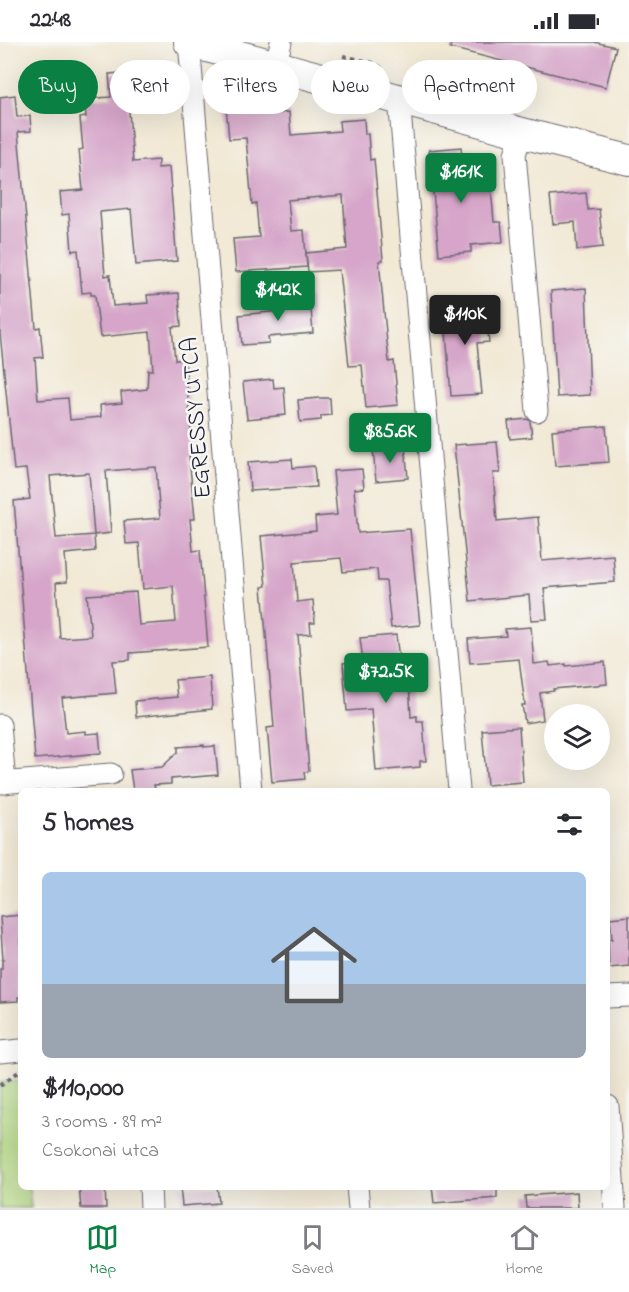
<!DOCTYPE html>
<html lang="en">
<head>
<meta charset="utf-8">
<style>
  :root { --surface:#fff; --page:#f7f7f7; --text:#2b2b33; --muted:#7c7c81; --line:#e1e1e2; --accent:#0b8043 }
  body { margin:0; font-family:"Indie Flower",sans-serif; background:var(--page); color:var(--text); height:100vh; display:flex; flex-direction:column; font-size:22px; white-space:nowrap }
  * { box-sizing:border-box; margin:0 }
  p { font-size:20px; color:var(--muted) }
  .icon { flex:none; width:33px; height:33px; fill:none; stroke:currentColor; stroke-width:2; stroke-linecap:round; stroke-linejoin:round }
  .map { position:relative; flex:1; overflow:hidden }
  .sheet { position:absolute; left:18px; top:746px; width:592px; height:402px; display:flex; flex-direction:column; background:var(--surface); border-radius:9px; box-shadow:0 6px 24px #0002 }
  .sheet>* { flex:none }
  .banner { position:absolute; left:18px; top:18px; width:594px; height:54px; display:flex; gap:12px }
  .controls { position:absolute; left:544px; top:662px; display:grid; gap:12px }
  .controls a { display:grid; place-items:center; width:66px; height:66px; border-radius:50%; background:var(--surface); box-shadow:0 6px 24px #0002; font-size:30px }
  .price { position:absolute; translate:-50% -51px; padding:0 14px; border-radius:6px; background:var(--accent); color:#fff; font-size:20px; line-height:39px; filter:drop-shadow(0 2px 3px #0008) }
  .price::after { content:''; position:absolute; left:50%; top:36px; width:18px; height:14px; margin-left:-9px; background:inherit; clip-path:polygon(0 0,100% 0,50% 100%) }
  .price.selected { background:#222; color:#fff }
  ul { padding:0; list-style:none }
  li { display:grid; align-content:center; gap:12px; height:318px; padding:0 24px }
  li span { display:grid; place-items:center; height:186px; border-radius:9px; color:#555 }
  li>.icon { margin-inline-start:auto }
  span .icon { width:108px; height:108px; fill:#fffc; stroke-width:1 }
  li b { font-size:26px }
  h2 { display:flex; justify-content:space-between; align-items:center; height:72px; padding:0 24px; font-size:26px }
  .pill { padding:0 21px; border-radius:27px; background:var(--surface); box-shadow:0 6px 24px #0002; font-size:21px; line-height:54px }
  .pill.selected { background:var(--accent); color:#fff }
  .status { display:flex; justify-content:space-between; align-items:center; height:42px; padding:0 30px; background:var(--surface); direction:ltr }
  .status svg { height:16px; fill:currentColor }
  .tabs { display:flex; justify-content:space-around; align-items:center; height:84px; border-top:2px solid var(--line); background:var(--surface); font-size:16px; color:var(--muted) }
  .tabs a { display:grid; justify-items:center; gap:3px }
  .tabs .selected { color:var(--accent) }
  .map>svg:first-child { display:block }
  .green { fill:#b0d680; stroke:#697c5e; stroke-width:1.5 }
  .building { fill:#d6a5c9; fill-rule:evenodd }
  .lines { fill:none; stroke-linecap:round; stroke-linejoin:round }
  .street-casing { stroke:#6b6871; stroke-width:23 }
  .secondary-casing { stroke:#6b6871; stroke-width:32 }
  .path { stroke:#6b6871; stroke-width:4; stroke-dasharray:4.5 4.5; stroke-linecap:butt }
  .street { stroke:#fff; stroke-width:21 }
  .secondary { stroke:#fff; stroke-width:30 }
  .labels { text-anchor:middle; stroke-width:5; stroke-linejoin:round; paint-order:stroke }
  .street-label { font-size:24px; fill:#22223b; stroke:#f6f6f2 }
</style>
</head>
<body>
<div class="status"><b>22:48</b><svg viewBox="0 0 49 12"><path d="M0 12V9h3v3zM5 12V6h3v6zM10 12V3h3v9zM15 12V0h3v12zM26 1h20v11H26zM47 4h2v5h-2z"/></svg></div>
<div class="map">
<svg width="629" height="1166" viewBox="0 0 629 1166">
  <rect width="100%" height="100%" fill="#f6f6f2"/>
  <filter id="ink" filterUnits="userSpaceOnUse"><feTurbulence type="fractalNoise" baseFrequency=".0167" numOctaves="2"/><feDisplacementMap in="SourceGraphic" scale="12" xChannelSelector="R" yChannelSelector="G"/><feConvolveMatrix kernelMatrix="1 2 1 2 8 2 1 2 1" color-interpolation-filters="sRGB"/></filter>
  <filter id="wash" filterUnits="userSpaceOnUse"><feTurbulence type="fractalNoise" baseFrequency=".008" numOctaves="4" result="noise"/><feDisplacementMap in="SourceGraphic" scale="24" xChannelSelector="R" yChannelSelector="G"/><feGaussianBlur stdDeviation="1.35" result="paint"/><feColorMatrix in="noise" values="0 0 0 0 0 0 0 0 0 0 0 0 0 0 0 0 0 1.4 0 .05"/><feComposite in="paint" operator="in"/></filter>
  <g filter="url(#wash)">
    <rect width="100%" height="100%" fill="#f2e9d5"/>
    <!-- green -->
    <polygon class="green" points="21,1038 21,1144 29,1145 31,1166 0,1166 0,1040"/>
    <g id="blocks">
      <!-- building -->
      <g class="building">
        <polygon points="451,0 594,0 616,5 606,45 450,6"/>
        <path d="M161,28L163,54L128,57L133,120L158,118V126L169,125L177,219L136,223L131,167L100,170L105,234L110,233L113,264L148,261L147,253L179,251L181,284L172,285L175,318H185L193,414H189L195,477H190L193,509L200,508L208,605L130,611V618L113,619L116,651L62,656L66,691L86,689V692L99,691L101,711L35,717L14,459L30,457L26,427L14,428L0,291V55L15,53L17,75L30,74L31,89L18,90L36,286L40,285L43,315L35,316L38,358L68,356L70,378L101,375L100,363L122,361L121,350L147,347L148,328H153L150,290L100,295L95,253H91V250L82,251L78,208L72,209L69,172L62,173L60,150L83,148L79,108L83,107L80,76L86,75L84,57L111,55L109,32ZM156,425L160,476L124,479L126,502L139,501L143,547L173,544L176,580L139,583L136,550L87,553L91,594L60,596L56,541L67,540L65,512L95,509L94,493L111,491L106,429ZM89,431L94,493L56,496L50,434Z"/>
        <polygon points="267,58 268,72 289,70 291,93 340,89 339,79 364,77 365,92 368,92 370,118 374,117 376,139 383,218 379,219 384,270 389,320 394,319 398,363 366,366 362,323 349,324 339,228 308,230 306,211 347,207 343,153 288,158 291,189 304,188 307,225 236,230 233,197 259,195 256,161 252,162 246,96 229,97 226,64 235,63 235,61"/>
        <polygon points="461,105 462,117 474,116 477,146 491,145 494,180 501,180 503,200 471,203 471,210 439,213 429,108"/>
        <polygon points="586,151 588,168 599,167 603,205 577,208 575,180 553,182 550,154"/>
        <polygon points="586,246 590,353 557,355 551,249"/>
        <polygon points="310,255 313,291 268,295 269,301 242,303 239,273 280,269 280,258"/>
        <polygon points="485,261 489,300 477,301 482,352 451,354 444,264"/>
        <polygon points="273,337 274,346 284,345 286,373 247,377 243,340"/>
        <polygon points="319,356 330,356 331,373 321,374 321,378 300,380 298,358"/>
        <polygon points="527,377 530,379 532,395 510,397 508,379"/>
        <polygon points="606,384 609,420 555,424 552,388"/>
        <polygon points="497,400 500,431 493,431 497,479 538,475 542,519 613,513 615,540 544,546 547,577 531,578 529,553 470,559 454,403"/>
        <polygon points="405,404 408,436 376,439 373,407"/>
        <polygon points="292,417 293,426 314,424 316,445 250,449 248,420"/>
        <polygon points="362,427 364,446 354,447 358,491 410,487 420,583 391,586 386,539 378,539 377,527 343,530 341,516 294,520 297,560 313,558 315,581 310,581 311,592 298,593 309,729 304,730 305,737 272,740 267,686 274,685 262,545 266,544 261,494 316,489 315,475 337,473 333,429"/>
        <polygon points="531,585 534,622 549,620 550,624 566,622 566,624 605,620 607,642 553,647 554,649 540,651 543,678 525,681 522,663 525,663 519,617 470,621 468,597 506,594 505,587"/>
        <polygon points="396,593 402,641 409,640 411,675 417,674 417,679 423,679 426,719 420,719 420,725 376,729 371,667 347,669 343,621 363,619 360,596"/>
        <polygon points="210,635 212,667 136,675 135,659 177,655 175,638"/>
        <polygon points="519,685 523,740 487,743 482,688"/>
        <polygon points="204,703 204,705 215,704 218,733 171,737 171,742 154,743 155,748 133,748 130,728 162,725 178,710 178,705"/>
        <polygon points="21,873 21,955 18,955 18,959 0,960 0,927 2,927 2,918 3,918 0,875"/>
        <polygon points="629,874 629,924 609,926 608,897 612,897 610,876"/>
        <polygon points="79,1144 105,1144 106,1166 81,1166"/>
        <polygon points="180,1144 217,1144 219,1161 182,1164"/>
        <polygon points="432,1144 497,1144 497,1156 434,1161"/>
        <polygon points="577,1150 578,1166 526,1166 525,1154"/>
      </g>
    </g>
  </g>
  <g filter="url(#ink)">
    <use href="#blocks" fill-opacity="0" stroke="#6b6871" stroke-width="1.5"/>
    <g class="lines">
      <!-- street casing -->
      <g class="street-casing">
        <g id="street">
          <polyline points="189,0 251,748"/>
          <polyline points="276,23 281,0"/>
          <polyline points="399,57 459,748"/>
          <polyline points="522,91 515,112 537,369"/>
          <polyline points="0,683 5,741"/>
          <polyline points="0,741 111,732"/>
          <polyline points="608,955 629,954"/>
          <polyline points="0,1010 21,1008"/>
          <polyline points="608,1064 615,1166"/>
          <polyline points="150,1144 151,1166"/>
          <polyline points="357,1144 359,1166"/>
        </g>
      </g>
      <!-- secondary casing -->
      <g class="secondary-casing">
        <polyline id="secondary" points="189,0 522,91 629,118"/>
      </g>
      <!-- path -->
      <g class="path">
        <polyline points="343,14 374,21 381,26"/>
        <polyline points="0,1043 20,1029"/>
      </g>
      <!-- street -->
      <use href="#street" class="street"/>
      <!-- secondary -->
      <use href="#secondary" class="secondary"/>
    </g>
  </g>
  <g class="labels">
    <!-- street labels -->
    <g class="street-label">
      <text transform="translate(195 376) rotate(-95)" y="8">EGRESSY UTCA</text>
    </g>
  </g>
</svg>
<div class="controls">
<a><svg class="icon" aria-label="layers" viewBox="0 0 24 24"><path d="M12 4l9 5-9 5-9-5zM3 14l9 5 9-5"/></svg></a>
</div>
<b class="price" style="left:461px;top:162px">$161K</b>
<b class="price" style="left:278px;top:280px">$142K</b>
<b class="price selected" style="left:465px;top:304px">$110K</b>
<b class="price" style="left:390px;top:422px">$85.6K</b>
<b class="price" style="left:386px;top:662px">$72.5K</b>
<div class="banner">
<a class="pill selected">Buy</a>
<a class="pill">Rent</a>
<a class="pill">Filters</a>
<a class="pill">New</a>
<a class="pill">Apartment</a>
</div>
<section class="sheet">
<h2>5 homes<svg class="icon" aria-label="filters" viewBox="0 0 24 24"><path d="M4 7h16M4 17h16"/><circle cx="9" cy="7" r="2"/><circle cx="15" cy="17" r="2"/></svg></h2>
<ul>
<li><span style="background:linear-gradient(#a9c7e8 60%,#9aa5b1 0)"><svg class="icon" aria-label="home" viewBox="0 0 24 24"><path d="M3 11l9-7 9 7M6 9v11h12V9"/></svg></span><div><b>$110,000</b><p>3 rooms · 89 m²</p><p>Csokonai utca</p></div></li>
</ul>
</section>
</div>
<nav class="tabs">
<a class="selected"><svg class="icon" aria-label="map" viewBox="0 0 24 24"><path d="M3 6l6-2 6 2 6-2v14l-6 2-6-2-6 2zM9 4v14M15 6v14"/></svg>Map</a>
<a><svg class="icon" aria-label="saved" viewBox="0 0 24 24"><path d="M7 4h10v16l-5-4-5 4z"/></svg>Saved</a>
<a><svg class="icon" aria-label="home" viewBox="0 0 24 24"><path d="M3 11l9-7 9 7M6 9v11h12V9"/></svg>Home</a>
</nav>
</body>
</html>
